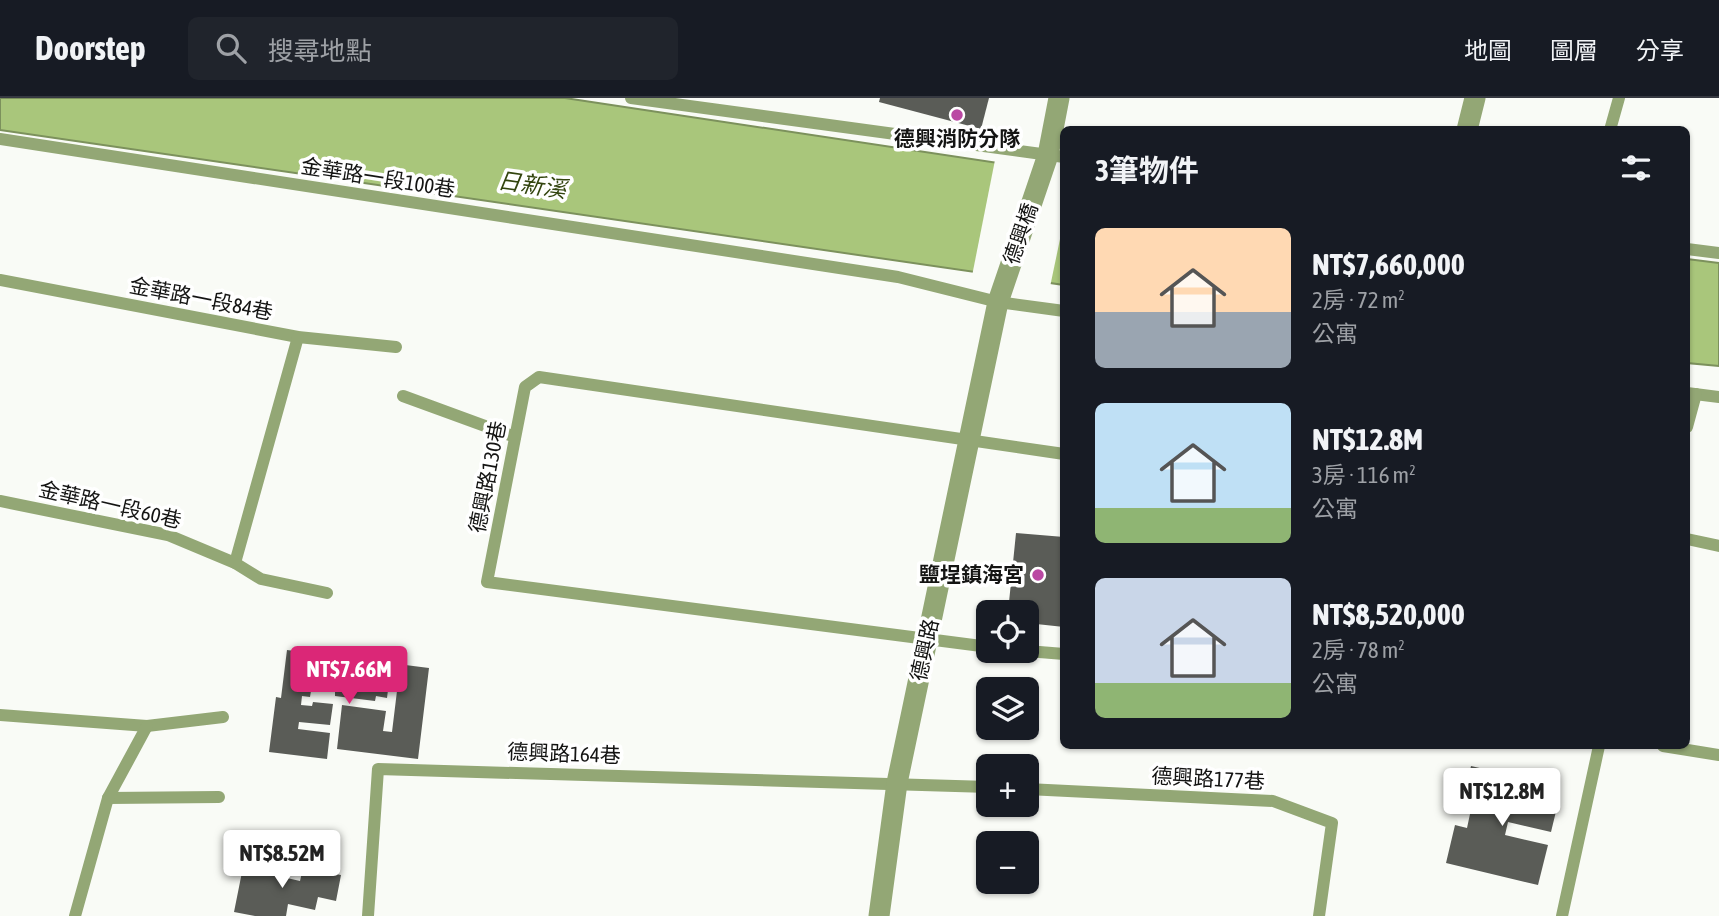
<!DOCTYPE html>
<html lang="zh-TW">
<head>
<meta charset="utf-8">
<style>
  :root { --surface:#171b24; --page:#20242c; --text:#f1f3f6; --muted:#9ea1a6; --line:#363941; --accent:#db2777 }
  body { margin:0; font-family:"Asap Condensed","Noto Sans TC",sans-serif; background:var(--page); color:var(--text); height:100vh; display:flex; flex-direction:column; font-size:26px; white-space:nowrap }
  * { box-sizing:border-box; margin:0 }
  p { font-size:23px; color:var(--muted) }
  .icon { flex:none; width:38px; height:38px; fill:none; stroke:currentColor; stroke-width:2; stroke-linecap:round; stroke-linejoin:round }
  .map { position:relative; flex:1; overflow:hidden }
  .sheet { position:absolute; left:1060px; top:28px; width:630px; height:623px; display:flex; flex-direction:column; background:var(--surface); border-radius:10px; box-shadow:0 2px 5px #0004 }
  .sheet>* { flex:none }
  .buttons { position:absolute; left:976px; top:502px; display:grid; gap:14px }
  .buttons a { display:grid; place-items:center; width:63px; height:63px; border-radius:10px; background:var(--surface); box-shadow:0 2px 5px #0004; font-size:35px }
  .price { position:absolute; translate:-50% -60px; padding:0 16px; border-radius:7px; background:#fff; color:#222; font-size:23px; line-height:46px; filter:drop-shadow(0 2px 4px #0008) }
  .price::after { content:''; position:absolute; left:50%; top:42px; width:21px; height:16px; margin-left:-10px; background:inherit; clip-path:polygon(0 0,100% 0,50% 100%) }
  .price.on { background:var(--accent); color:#fff }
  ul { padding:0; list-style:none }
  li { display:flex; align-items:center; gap:21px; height:175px; padding:0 35px }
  li span { display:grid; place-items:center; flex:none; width:196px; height:140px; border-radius:10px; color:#555 }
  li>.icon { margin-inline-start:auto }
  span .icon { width:84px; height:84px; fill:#fffc; stroke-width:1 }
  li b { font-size:30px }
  h2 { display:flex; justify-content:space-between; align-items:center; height:84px; padding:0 35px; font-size:30px }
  header { display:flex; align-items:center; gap:42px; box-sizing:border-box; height:98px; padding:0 35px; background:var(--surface); border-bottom:2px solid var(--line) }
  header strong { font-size:33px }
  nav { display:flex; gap:38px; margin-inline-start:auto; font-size:24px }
  .search { width:490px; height:63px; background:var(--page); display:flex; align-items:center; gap:18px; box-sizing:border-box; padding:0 24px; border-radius:10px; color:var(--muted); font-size:26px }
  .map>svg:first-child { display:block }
  .water { fill:#a9c67b; stroke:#7c915c; stroke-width:2 }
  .pier { fill:#f9fbf6 }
  .building { fill:#5a5c57 }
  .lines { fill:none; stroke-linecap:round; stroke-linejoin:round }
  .lane { stroke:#93a775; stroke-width:12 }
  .street { stroke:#93a775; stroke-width:21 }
  .poi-dot { fill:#ba48a3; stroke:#fff; stroke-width:2.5 }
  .labels { text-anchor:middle; stroke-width:7; stroke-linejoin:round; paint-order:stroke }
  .poi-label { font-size:21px; font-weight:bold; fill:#141413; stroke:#fff }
  .street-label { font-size:21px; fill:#141413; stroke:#fff }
  .water-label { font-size:23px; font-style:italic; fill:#33450f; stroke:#fff }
</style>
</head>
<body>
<header>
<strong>Doorstep</strong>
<div class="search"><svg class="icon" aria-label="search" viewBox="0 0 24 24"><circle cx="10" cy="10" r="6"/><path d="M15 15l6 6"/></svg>搜尋地點</div>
<nav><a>地圖</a><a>圖層</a><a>分享</a></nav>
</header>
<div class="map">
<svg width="1719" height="818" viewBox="0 0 1719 818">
  <rect width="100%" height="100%" fill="#f9fbf6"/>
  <!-- water -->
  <g class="water">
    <polygon points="0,0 565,0 1064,75 1064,187 0,32"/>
    <polygon points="1687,161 1719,165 1719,268 1687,265"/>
  </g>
  <!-- pier -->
  <polygon class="pier" points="995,62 1064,72 1064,122 1050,189 972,178"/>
  <!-- building -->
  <g class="building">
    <polygon points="880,0 989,0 981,31 879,4"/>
    <polygon points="1016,435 1064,439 1064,529 1027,525 1027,514 1008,514"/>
    <polygon points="287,552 429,570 418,661 337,651 342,607 386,613 383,633 392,634 397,593 388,592 387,600 376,598 375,603 335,598 335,593 321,591 322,582 313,581 310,599 302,598 301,607 312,608 313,604 333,606 330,627 299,624 298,631 330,635 327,661 269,654 276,599 281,600"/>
    <polygon points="1471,668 1510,677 1507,688 1559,701 1551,734 1508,724 1505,737 1548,747 1538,787 1446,765 1455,727 1467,730 1473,702 1464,700"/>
    <polygon points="244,764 289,773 287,780 300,783 303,770 341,777 336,803 318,799 315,812 288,806 286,818 255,818 234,814"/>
  </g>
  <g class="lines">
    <!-- lane -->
    <g class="lane">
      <polyline points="631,0 1064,59"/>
      <polyline points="1610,32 1619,0"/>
      <polyline points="0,41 898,179 998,204 1064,213"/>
      <polyline points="1687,151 1719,155"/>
      <polyline points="0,182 298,239 396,249"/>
      <polyline points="1687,295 1719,299"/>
      <polyline points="403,298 515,339"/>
      <polyline points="1687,329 1696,296"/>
      <polyline points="0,403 168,437 235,465 261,481 327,495"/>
      <polyline points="1687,441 1719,448"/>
      <polyline points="235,465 298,239"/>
      <polyline points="989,549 487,484 525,289 539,279 1064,356"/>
      <polyline points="1027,553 1064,556"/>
      <polyline points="0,617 147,628 223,619"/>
      <polyline points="1663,648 1719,657"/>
      <polyline points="1027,691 1273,703 1332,725 1319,818"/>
      <polyline points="108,700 219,699"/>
      <polyline points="75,818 108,700 147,628"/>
      <polyline points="368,818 378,671 989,689"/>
      <polyline points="1562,818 1599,648"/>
    </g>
    <!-- street -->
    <g class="street">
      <polyline points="1467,32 1475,0"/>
      <polyline points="879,818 897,685 998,204 1048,57 1059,0"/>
    </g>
  </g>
  <!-- markers -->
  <g class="poi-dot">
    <circle cx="957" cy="17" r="7"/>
    <circle cx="1038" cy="477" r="7"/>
  </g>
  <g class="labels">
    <!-- poi labels -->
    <g class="poi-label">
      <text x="957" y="48">德興消防分隊</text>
      <text x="1024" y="484" text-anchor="end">鹽埕鎮海宮</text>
    </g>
    <!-- street labels -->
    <g class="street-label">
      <text transform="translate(378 80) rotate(9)" y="7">金華路一段100巷</text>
      <text transform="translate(1021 136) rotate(-71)" y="7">德興橋</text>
      <text transform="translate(201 201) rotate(11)" y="7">金華路一段84巷</text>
      <text transform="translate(488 379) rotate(-79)" y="7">德興路130巷</text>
      <text transform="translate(110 407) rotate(13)" y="7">金華路一段60巷</text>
      <text transform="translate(925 552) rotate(-78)" y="7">德興路</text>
      <text transform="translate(564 656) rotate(2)" y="7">德興路164巷</text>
      <text transform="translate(1208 681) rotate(3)" y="7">德興路177巷</text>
    </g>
    <!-- water labels -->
    <g class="water-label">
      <text transform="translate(532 87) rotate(8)" y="8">日新溪</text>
    </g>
  </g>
</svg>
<div class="buttons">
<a><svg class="icon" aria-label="locate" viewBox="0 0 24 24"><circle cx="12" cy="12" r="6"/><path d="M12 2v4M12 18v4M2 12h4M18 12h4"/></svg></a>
<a><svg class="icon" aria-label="layers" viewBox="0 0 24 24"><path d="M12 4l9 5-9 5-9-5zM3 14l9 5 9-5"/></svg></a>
<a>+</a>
<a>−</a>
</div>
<b class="price on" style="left:349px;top:608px">NT$7.66M</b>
<b class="price" style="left:1502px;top:730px">NT$12.8M</b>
<b class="price" style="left:282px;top:792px">NT$8.52M</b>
<section class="sheet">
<h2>3筆物件<svg class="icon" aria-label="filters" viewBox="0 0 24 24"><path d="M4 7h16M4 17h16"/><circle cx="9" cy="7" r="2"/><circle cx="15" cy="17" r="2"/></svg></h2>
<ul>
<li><span style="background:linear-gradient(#ffd9b3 60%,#9aa5b1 0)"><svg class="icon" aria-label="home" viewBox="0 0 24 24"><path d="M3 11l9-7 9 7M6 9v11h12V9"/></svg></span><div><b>NT$7,660,000</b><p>2房 · 72 m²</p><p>公寓</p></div></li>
<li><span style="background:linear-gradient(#bfe0f5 75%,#8fb573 0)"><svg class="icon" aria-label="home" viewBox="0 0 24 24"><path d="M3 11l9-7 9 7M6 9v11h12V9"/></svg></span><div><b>NT$12.8M</b><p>3房 · 116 m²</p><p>公寓</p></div></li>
<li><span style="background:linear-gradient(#c9d6e8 75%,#8fb573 0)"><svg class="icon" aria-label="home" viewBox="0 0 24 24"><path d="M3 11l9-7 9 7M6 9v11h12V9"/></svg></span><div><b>NT$8,520,000</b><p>2房 · 78 m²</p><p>公寓</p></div></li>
</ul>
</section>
</div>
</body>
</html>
